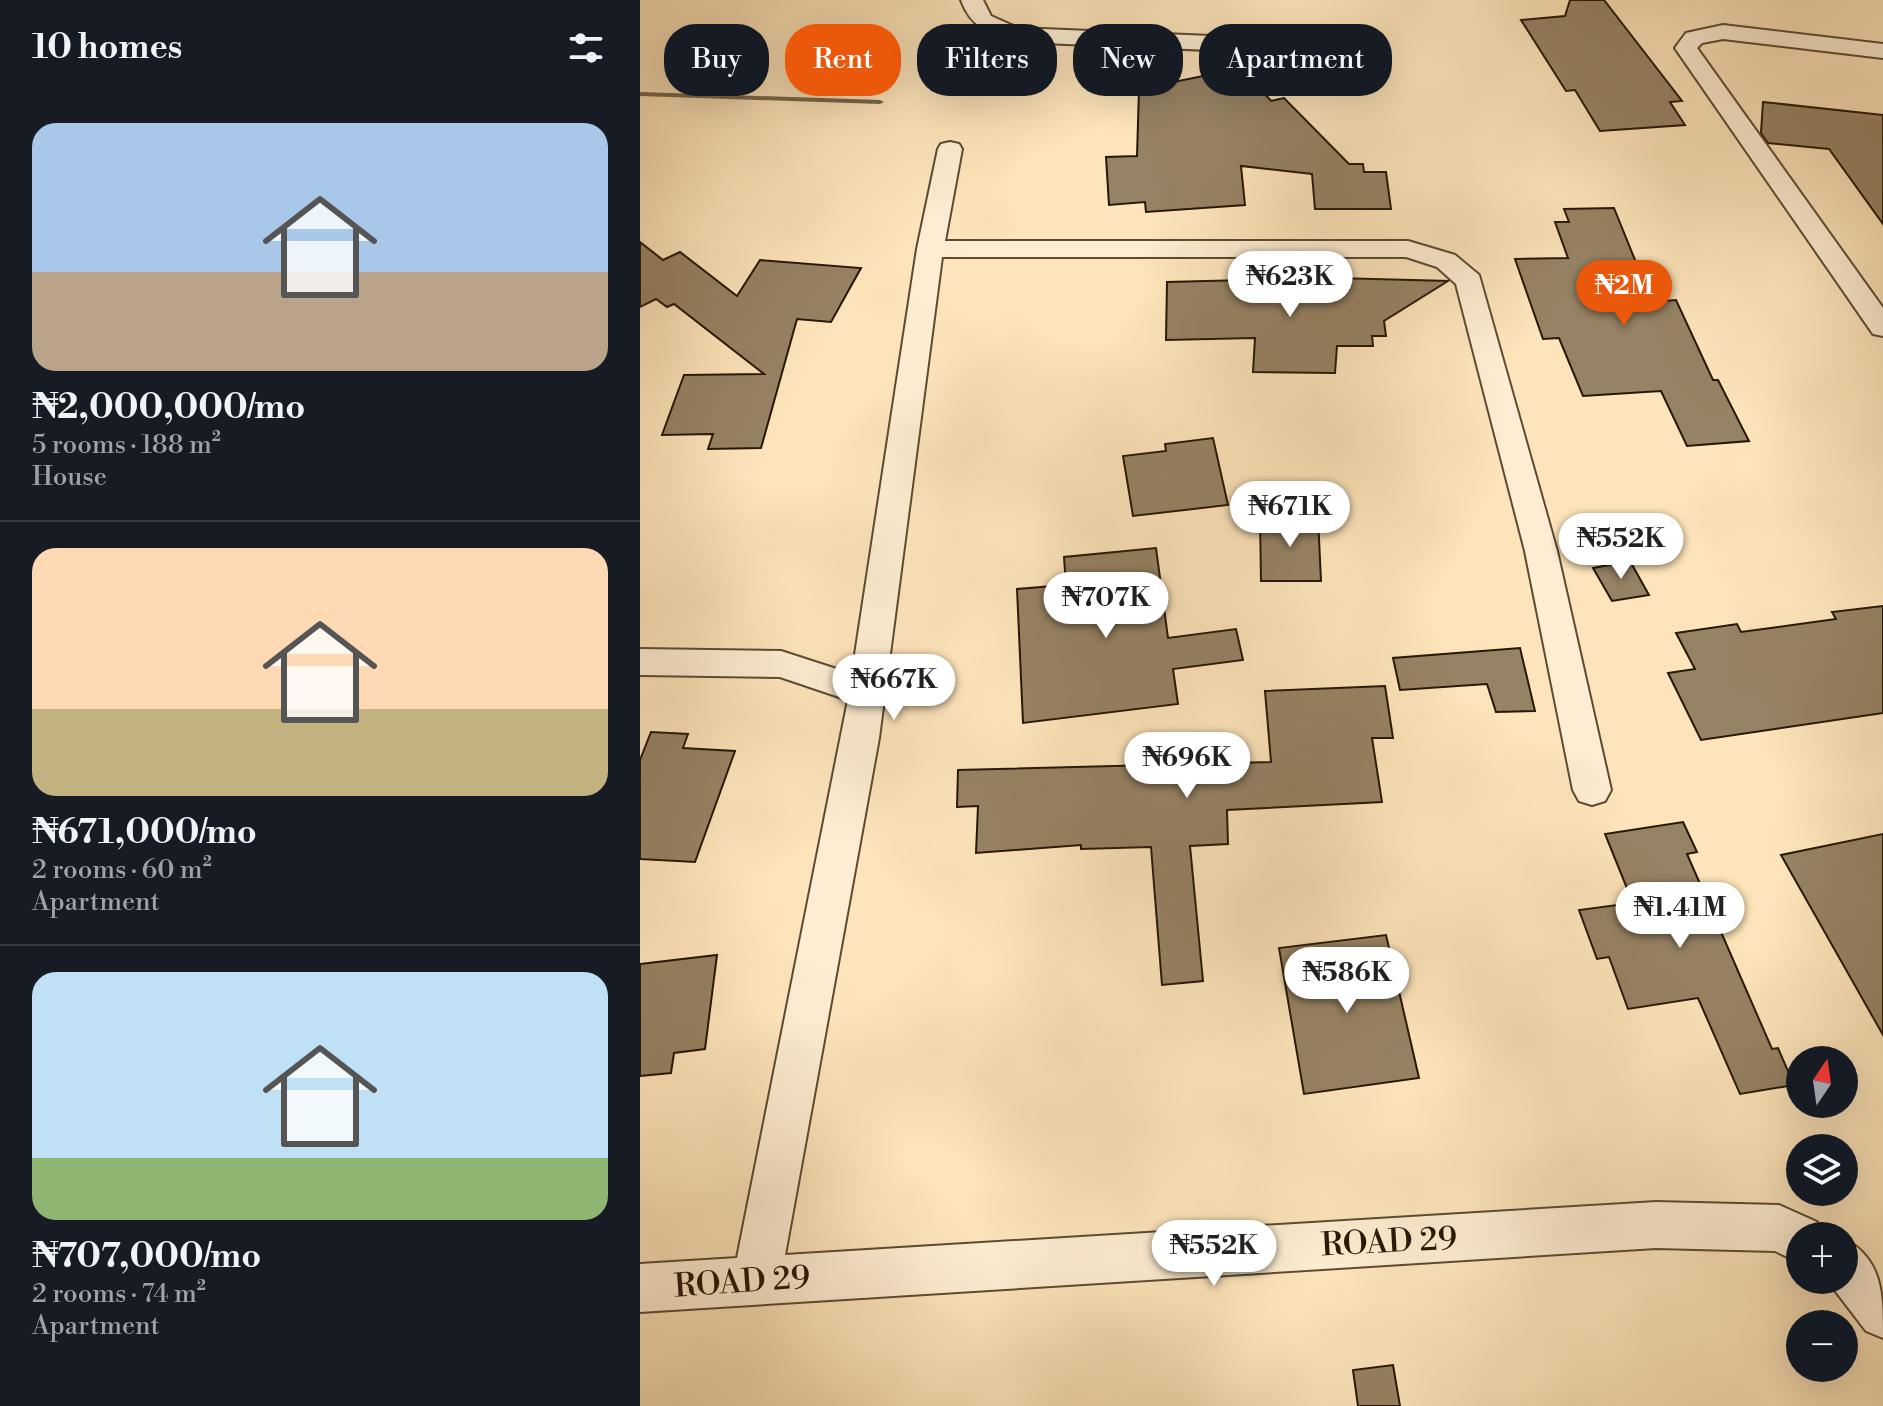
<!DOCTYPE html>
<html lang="en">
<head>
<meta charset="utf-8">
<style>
  :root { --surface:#171b24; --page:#20242c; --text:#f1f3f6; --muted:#9ea1a6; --line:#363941; --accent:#ea580c }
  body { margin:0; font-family:"Libre Bodoni",serif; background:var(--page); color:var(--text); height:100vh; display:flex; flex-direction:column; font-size:30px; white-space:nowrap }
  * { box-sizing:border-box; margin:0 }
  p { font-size:26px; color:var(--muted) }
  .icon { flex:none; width:44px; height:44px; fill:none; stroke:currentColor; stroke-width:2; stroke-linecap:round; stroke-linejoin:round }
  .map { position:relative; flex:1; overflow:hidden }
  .panel { display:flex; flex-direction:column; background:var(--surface); width:640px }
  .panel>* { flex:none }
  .top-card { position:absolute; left:24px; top:24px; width:760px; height:72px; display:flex; gap:16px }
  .needle { width:52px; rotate:13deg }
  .buttons { position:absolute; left:1146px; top:1046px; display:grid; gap:16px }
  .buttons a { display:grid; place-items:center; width:72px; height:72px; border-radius:50%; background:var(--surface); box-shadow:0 8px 32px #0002; font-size:40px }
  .price { position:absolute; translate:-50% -68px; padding:0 18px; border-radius:28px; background:#fff; color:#222; font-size:26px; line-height:52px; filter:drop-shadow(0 2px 4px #0008) }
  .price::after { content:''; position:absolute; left:50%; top:48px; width:24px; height:18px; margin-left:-12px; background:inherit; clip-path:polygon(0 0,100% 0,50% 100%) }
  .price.on { background:var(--accent); color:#fff }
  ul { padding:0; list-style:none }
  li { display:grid; align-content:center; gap:16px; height:424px; padding:0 32px }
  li+li { border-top:2px solid var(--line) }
  li span { display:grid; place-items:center; height:248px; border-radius:24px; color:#555 }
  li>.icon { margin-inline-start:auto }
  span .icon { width:144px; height:144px; fill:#fffc; stroke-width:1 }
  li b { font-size:34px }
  h2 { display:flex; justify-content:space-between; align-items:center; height:96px; padding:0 32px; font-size:34px }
  .tag { padding:0 28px; border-radius:32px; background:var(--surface); box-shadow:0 8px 32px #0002; font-size:28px; line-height:72px }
  .tag.on { background:var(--accent); color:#fff }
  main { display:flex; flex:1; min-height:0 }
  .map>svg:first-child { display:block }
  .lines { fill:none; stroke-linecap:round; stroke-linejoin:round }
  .stream { fill:#7b684d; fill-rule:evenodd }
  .building { fill:#968264; stroke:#261706; stroke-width:2 }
  .minor-casing { stroke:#5c4a33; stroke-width:4 }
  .minor { fill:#feedd2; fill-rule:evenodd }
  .labels { text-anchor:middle; stroke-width:6; stroke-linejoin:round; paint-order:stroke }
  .near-street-label { font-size:32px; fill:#261706; stroke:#feedd2 }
</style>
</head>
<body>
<main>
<section class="panel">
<h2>10 homes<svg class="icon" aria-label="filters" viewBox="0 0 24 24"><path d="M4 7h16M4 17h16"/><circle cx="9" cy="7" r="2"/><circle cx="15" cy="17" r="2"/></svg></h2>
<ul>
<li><span style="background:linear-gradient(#a9c7e8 60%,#b9a48a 0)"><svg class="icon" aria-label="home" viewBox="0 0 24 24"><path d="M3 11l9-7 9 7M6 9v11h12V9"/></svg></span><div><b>₦2,000,000/mo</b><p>5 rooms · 188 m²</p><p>House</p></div></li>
<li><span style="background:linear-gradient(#ffd9b3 65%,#c2b280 0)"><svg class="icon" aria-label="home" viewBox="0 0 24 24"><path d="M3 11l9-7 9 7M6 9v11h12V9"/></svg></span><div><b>₦671,000/mo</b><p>2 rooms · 60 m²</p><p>Apartment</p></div></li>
<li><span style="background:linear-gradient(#bfe0f5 75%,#8fb573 0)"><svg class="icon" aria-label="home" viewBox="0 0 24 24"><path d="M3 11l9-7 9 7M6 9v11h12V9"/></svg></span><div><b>₦707,000/mo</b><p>2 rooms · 74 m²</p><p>Apartment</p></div></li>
</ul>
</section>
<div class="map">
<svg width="1243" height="1406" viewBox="0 0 1243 1406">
  <rect width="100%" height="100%" fill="#fde4ba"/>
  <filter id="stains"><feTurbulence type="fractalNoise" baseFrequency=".0025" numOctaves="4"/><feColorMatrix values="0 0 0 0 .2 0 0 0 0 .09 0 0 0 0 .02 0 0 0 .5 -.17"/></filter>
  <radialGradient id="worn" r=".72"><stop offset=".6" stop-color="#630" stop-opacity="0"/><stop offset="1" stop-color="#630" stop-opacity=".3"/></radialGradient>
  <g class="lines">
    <!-- stream -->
    <polygon class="stream" points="0,92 240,100 244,102 240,104 0,96"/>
  </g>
  <!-- building -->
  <g class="building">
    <polygon points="930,0 964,0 1042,101 1030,102 1045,125 960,131 935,90 926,91 881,20 925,16"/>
    <polygon points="602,68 631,101 644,98 709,164 723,164 724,172 746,172 751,209 675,209 672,174 601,166 605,205 506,212 505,202 469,205 466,157 497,156 499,89"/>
    <polygon points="1123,102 1243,115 1243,224 1189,149 1128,143 1121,133"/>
    <polygon points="974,208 1012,302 1036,300 1073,380 1078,380 1109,441 1047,446 1021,391 943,396 919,338 903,339 875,259 928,258 915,222 929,222 924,209"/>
    <polygon points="0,242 23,260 40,252 97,296 120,260 221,268 191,322 157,319 121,448 68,449 73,434 22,435 44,375 124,374 34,304 27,307 16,299 0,307"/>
    <polygon points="695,278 808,281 744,321 746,336 732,336 733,346 697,346 695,373 613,372 615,338 526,340 527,282 606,280 607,290 621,289 622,301 695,301"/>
    <polygon points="573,438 588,505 493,516 483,456 526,451 525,444"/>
    <polygon points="678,517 681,581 621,581 620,518"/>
    <polygon points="516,548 528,638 596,629 603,660 533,669 538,704 383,723 377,589 426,585 424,557"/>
    <polygon points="990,561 1009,595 972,601 953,568"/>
    <polygon points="1243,606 1243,713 1061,740 1028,673 1055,669 1036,633 1097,624 1101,632 1196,619 1192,612"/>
    <polygon points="880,648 895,711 856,712 847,684 760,690 753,658"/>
    <polygon points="745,686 753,738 732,738 742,802 587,810 588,844 550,846 563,981 522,985 511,847 441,849 441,845 336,853 338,806 317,807 318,770 631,762 625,691"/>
    <polygon points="11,732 48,734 43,748 95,751 55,862 0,859 0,760"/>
    <polygon points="1043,822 1057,852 1047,854 1132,1049 1138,1048 1154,1085 1100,1094 1058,998 988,1009 969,957 957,959 939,910 993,903 965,834"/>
    <polygon points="1243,834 1243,1035 1141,855"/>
    <polygon points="746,935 779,1078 664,1094 639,948"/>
    <polygon points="77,955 65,1049 34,1053 31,1073 0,1076 0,964"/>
    <polygon points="753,1365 760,1406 718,1406 713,1370"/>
  </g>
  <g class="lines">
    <!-- minor casing -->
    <g class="minor-casing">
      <g id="minor">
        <path d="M321,0H343L351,16L378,28L641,39L652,46L641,53L378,42C351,35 331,28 321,0Z"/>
        <polygon points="1083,25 1243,44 1243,58 1083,39 1062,43 1057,48 1243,308 1243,336 1233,334 1035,48 1046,33"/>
        <polygon points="310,142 319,144 322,149 305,241 768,241 815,255 839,275 917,551 971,790 965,801 952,805 939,801 933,790 885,551 816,284 797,267 766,257 302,257 239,738 145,1255 1016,1202 1139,1205 1177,1222 1182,1236 1160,1236 1160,1263 1135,1251 1016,1248 0,1312 0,1264 97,1258 208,700 140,677 0,675 0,649 141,651 212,674 277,249 298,149 301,144"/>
        <path d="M1204,1239C1243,1259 1243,1295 1243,1338L1226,1331L1187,1280H1204Z"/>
      </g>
    </g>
    <!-- minor -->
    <use href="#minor" class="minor"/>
  </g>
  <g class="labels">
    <!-- near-street labels -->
    <g class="near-street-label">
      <text transform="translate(749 1241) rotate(-3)" y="11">ROAD 29</text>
      <text transform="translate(102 1281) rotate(-4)" y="11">ROAD 29</text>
    </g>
  </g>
  <rect width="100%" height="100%" filter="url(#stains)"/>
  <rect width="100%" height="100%" fill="url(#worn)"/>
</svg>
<div class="buttons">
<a><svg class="needle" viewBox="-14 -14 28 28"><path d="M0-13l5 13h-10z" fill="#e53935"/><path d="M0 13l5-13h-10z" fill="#9ea1a6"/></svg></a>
<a><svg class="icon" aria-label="layers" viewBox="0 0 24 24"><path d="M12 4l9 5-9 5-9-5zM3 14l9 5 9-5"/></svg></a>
<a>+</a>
<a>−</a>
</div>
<b class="price" style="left:650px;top:319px">₦623K</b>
<b class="price on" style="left:984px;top:328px">₦2M</b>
<b class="price" style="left:650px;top:549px">₦671K</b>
<b class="price" style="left:981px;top:581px">₦552K</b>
<b class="price" style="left:466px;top:640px">₦707K</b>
<b class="price" style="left:254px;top:722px">₦667K</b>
<b class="price" style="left:547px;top:800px">₦696K</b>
<b class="price" style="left:1040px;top:950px">₦1.41M</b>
<b class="price" style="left:707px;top:1015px">₦586K</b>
<b class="price" style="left:574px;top:1288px">₦552K</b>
<div class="top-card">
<a class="tag">Buy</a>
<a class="tag on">Rent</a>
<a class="tag">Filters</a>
<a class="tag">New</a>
<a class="tag">Apartment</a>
</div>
</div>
</main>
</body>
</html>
